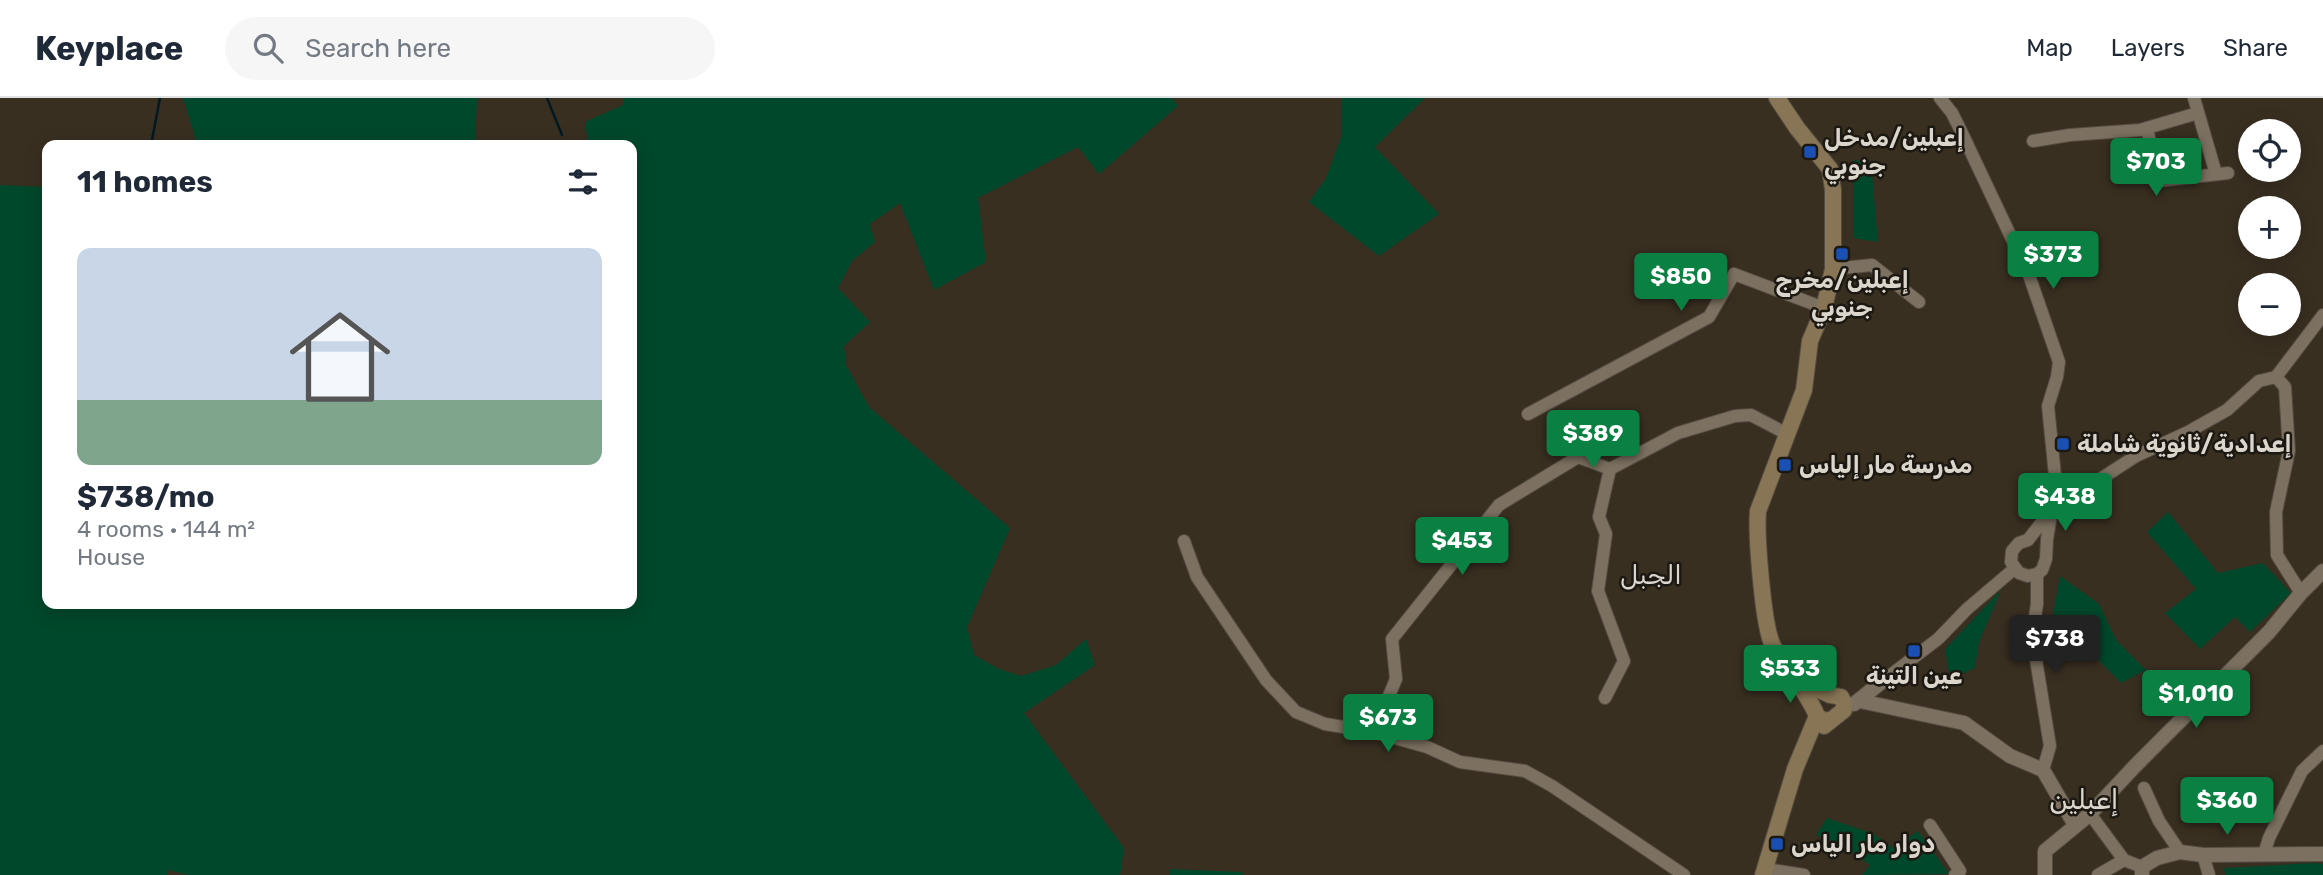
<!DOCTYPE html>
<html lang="en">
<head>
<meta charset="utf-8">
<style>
  :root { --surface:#fff; --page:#f6f6f7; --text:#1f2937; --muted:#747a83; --line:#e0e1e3; --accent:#0b8043 }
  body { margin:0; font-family:Rubik,"Noto Naskh Arabic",sans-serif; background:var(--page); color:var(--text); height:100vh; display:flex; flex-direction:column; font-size:26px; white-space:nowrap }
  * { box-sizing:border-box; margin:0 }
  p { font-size:23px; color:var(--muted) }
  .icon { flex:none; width:38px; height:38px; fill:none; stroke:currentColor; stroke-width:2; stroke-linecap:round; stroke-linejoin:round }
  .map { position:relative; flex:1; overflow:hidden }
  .sheet { position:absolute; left:42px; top:42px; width:595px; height:469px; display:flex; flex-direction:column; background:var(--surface); border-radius:14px; box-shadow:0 4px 18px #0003 }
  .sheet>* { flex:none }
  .fabs { position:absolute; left:2238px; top:21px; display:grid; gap:14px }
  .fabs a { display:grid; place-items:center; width:63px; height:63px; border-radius:50%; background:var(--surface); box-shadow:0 4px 18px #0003; font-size:35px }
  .price { position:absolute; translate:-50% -60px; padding:0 16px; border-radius:7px; background:var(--accent); color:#fff; font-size:23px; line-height:46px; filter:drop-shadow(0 2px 4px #0008) }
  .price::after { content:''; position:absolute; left:50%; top:42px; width:21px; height:16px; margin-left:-10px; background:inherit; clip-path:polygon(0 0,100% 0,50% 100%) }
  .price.selected { background:#222; color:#fff }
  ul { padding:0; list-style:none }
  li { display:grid; align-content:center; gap:14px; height:371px; padding:0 35px }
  li span { display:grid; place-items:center; height:217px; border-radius:14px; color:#555 }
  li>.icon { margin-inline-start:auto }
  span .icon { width:126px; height:126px; fill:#fffc; stroke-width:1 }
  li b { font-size:30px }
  h2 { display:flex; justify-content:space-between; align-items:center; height:84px; padding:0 35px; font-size:30px }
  header { display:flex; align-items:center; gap:42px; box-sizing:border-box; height:98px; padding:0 35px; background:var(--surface); border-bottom:2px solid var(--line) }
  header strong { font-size:33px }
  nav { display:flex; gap:38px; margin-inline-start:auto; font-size:24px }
  .search { width:490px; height:63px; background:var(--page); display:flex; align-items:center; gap:18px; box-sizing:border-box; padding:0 24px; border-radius:38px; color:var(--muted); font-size:26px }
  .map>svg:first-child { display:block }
  .green { fill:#00482b }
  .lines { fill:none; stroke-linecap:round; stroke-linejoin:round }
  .stream { stroke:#001923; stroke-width:2.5 }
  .minor-casing { stroke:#544c40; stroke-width:14 }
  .tertiary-casing { stroke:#544c40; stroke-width:16 }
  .secondary-casing { stroke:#544c40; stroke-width:18 }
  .minor { stroke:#7c7161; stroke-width:12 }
  .tertiary { stroke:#7c7161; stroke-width:14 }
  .secondary { stroke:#877555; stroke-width:16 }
  .transit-dot { fill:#1a4fb4; stroke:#1c1812; stroke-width:2.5 }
  .labels { text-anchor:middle; stroke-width:5; stroke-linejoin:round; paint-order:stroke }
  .poi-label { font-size:24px; font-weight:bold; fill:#dbd5cc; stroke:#1c1812; text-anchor:start }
  .neighbourhood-label { font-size:26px; fill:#dbd5cc; stroke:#1c1812 }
  .quarter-label { font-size:28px; fill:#dbd5cc; stroke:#1c1812 }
</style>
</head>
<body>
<header>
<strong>Keyplace</strong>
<div class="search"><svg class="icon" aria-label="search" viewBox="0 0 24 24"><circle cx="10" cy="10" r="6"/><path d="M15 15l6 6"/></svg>Search here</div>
<nav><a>Map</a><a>Layers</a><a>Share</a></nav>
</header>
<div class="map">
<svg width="2323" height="777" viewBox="0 0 2323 777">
  <rect width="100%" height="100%" fill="#392f21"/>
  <!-- green -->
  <g class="green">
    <polygon points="183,0 477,0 475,45 518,42 519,47 200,47 197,46"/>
    <polygon points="624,0 1172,0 1178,8 1099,76 1078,49 978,100 986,164 934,192 900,105 870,126 875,144 852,163 838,190 870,224 844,248 846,267 869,309 1010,430 967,529 974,557 999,571 1021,578 1056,567 1086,541 1095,567 1024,615 1124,750 1120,777 189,777 168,772 168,777 0,777 0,87 47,89 47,506 632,506 632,47 588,47 585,24 623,7"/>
    <polygon points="1341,0 1425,0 1375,49 1439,116 1379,158 1309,104 1326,80 1341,39"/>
    <polygon points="1854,62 1871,65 1878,144 1853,140"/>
    <polygon points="2168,414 2218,475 2263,465 2291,495 2250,534 2235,519 2200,551 2165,515 2196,491 2147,434"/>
    <polygon points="2060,478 2099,506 2116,542 2146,572 2121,585 2053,516"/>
    <polygon points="2001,492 1979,544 1975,570 1950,581 1945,551"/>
    <polygon points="1827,720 1874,736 1893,750 1918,733 1949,776 1862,777 1870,767 1843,747 1816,737"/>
    <polygon points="2315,765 2323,766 2323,777 2225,777 2224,770"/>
    <polygon points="1169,771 1243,774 1242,777 1169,777"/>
  </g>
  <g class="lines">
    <!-- stream -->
    <g class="stream">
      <polyline points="547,0 562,37"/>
      <polyline points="151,47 160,0"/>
    </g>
    <!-- minor casing -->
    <g class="minor-casing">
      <g id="minor">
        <polyline points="1940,0 1952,15 1961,33 2029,177 2059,264 2057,279 2048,308 2056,388 2047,441 2046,461 2042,472 2037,476 2028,478 2019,475 2011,464 2012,453 2019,445 2028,442 2052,411"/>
        <polyline points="2194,0 2216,76"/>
        <polyline points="2147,30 2158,83 2228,75"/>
        <polyline points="2033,43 2070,37 2140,32 2198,15"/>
        <polyline points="1833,171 1872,167 1919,204"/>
        <polyline points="2276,279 2323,217"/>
        <polyline points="1528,316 1709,219 1734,176 1824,210"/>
        <polyline points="2056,388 2088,389 2136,358 2188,334 2227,312 2259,283 2276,279 2285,289 2289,353 2276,414 2277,457 2301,495"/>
        <polyline points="1184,443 1197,479 1266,582 1296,614 1325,626 1374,634 1427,649 1460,664 1525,673 1552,688 1684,777"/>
        <polyline points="2037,476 2037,506 2032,537 2050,648 2043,672"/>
        <polyline points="1884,582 1938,541 1967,511 2014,471"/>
        <polyline points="1605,600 1624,563 1598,493 1606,436 1599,419 1610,371 1678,335 1735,318 1751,317 1789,337"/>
        <polyline points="1374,634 1396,581 1392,541 1499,407 1578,359 1610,371"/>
        <polyline points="2144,690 2159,723 2180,754"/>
        <polyline points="2090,716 2124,762 2142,769"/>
        <polyline points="1930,727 1960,773 1955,777"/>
        <polyline points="2264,756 2269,740 2302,673 2323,653"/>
        <polyline points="2203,757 2209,777"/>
        <polyline points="1766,771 1804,777"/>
        <polyline points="2098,777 2124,762"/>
      </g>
    </g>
    <!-- tertiary casing -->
    <g class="tertiary-casing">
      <g id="tertiary">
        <polyline points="1860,603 1964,625 2010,658 2043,672 2075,727"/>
        <polyline points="1854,606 1884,582"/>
        <polyline points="2045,777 2045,753 2090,716 2135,668 2269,534 2301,495 2323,473"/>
        <polyline points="2142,777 2142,769 2157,760 2180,754 2203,757 2323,756"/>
      </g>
    </g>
    <!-- secondary casing -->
    <g class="secondary-casing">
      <g id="secondary">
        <path d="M1777,0L1797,30L1830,71L1833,92V171L1824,210L1810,243L1804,292L1758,413C1756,437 1763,529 1773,548C1787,572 1807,593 1817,618L1824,623L1830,622"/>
        <polyline points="1795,580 1830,597 1841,599 1844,605 1844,612 1824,628"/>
        <polyline points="1763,777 1795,671 1817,618"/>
      </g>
    </g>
    <!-- minor -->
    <use href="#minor" class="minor"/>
    <!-- tertiary -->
    <use href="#tertiary" class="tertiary"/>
    <!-- secondary -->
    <use href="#secondary" class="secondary"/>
  </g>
  <!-- markers -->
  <g class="transit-dot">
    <rect x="1803" y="47" width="14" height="14" rx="3.5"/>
    <rect x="1835" y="149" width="14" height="14" rx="3.5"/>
    <rect x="2056" y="339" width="14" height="14" rx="3.5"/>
    <rect x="1778" y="360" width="14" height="14" rx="3.5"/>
    <rect x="1907" y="546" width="14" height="14" rx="3.5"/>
    <rect x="1770" y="739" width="14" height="14" rx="3.5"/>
  </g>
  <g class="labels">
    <!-- poi labels -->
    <g class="poi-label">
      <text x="1824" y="48">إعبلين/مدخل<tspan x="1824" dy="28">جنوبي</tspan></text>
      <text x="1842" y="190" text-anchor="middle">إعبلين/مخرج<tspan x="1842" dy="28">جنوبي</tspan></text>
      <text x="2077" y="354">إعدادية/ثانوية شاملة</text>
      <text x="1799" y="375">مدرسة مار إلياس</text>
      <text x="1914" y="586" text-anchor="middle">عين التينة</text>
      <text x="1791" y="754">دوار مار الياس</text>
    </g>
    <!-- neighbourhood labels -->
    <g class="neighbourhood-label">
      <text x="1651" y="486">الجبل</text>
    </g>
    <!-- quarter labels -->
    <g class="quarter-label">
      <text x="2084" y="711">إعبلين</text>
    </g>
  </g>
</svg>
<div class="fabs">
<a><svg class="icon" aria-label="locate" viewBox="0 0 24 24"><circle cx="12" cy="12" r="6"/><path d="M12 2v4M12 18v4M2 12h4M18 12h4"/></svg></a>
<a>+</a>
<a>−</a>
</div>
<b class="price" style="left:2156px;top:100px">$703</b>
<b class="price" style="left:2053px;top:193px">$373</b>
<b class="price" style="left:1681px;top:215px">$850</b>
<b class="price" style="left:1593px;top:372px">$389</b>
<b class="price" style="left:2065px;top:435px">$438</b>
<b class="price" style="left:1462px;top:479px">$453</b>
<b class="price selected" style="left:2055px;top:577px">$738</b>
<b class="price" style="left:1790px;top:607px">$533</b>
<b class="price" style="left:2196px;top:632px">$1,010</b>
<b class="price" style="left:1388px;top:656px">$673</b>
<b class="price" style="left:2227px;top:739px">$360</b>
<section class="sheet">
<h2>11 homes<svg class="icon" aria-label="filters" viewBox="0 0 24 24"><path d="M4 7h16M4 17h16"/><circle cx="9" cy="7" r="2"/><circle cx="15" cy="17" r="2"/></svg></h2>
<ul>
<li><span style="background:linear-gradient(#c9d6e8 70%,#7fa58c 0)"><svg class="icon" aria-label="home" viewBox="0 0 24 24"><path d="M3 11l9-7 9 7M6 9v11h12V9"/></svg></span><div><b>$738/mo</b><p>4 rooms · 144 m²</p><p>House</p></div></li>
</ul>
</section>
</div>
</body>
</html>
